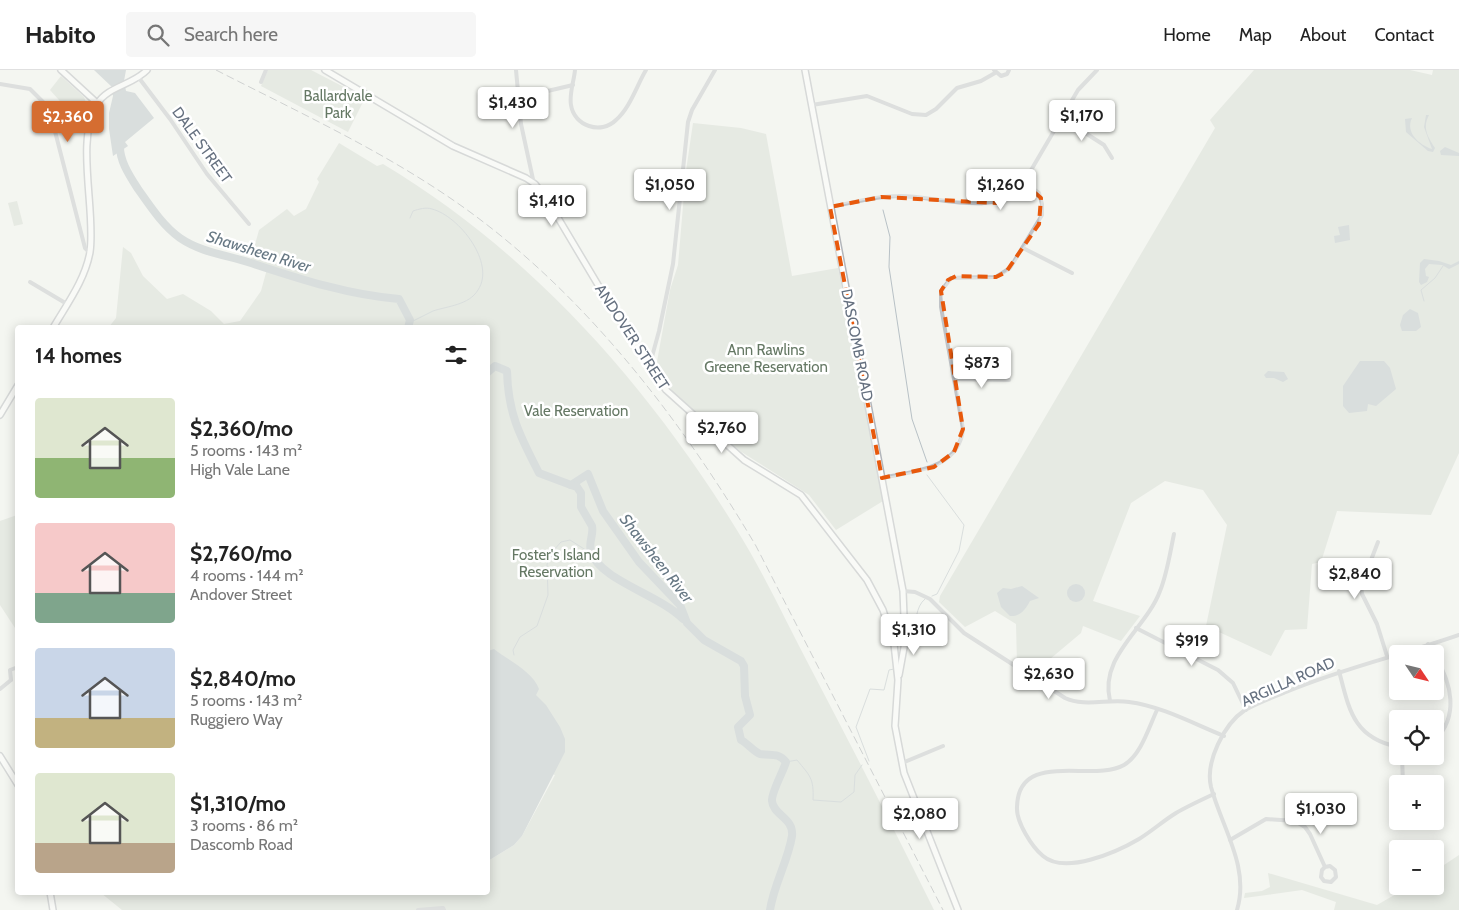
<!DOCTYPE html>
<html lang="en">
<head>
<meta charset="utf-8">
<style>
  :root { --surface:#fff; --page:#f6f6f6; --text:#222; --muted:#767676; --line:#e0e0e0; --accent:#d56d31 }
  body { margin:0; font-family:Cabin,sans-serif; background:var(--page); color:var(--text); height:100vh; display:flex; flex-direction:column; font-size:19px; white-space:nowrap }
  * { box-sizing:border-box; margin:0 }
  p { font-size:16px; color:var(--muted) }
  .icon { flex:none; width:28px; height:28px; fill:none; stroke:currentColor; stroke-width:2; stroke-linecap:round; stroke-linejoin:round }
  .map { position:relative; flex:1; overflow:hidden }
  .sheet { position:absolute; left:15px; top:255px; width:475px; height:570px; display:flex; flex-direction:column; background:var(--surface); border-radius:5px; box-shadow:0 2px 12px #0003 }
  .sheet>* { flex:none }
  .needle { width:32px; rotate:125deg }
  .controls { position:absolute; left:1389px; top:575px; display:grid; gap:10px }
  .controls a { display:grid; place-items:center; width:55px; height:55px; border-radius:5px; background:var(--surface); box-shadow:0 2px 12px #0003; font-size:25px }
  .price { position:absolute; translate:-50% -42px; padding:0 11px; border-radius:5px; background:#fff; color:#222; font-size:16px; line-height:32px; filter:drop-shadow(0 1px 2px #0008) }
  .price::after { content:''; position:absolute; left:50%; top:30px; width:15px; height:11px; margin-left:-8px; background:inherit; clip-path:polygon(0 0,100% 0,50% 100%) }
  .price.current { background:var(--accent); color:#fff }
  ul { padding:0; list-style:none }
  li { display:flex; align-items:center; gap:15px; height:125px; padding:0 20px }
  li span { display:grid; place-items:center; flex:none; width:140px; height:100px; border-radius:5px; color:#555 }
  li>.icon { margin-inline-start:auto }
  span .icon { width:60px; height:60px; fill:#fffc; stroke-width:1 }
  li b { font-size:21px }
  h2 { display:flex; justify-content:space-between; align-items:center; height:60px; padding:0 20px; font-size:21px }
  header { display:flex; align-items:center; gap:30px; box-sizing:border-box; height:70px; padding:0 25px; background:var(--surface); border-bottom:1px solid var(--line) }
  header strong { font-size:24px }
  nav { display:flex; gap:28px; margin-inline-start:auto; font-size:18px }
  .search { width:350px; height:45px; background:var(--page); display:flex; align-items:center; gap:12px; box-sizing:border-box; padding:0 18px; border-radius:5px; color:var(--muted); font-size:19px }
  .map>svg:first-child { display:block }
  .green { fill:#d5dbd3 }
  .water { fill:#b8c1c6 }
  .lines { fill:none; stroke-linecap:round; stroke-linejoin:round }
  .stream { stroke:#b8c1c6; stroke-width:1 }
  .river { stroke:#b8c1c6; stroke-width:8 }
  .secondary-casing { stroke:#b3b6bb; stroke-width:8 }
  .street { stroke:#c0c3c7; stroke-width:4 }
  .secondary { stroke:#fff; stroke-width:5 }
  .rail { stroke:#a2a6ab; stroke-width:1; stroke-dasharray:8 4; stroke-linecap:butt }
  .marked { fill:none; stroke:#e8590c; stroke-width:4; stroke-dasharray:10 6; stroke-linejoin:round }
  .labels { text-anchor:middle; stroke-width:5; stroke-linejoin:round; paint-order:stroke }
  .park-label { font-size:15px; fill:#657864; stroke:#fff }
  .street-label { font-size:15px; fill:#667180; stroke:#fff }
  .water-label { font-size:16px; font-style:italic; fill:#677884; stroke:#fff }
</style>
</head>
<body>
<header>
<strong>Habito</strong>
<div class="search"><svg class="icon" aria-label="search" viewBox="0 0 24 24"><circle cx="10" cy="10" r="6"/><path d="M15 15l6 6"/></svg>Search here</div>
<nav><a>Home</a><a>Map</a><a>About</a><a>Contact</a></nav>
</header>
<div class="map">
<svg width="1459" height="840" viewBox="0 0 1459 840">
  <rect width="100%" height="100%" fill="#f4f5f1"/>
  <!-- green -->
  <g class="green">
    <polygon points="268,0 311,0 365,28 348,62 261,16"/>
    <polygon points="1254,0 1410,0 1432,5 1433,0 1459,0 1459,383 1431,445 1337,441 1321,492 1312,494 1307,559 1285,560 1271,586 1206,556 1227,455 1203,420 1165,411 1131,433 1093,531 1140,546 1121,571 1083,556 1081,563 1031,605 1017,594 1016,554 995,541 965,557 939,532 940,526 1215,58 1210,50"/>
    <polygon points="61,6 84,27 88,38 67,39 50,20"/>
    <polygon points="693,53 741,58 766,64 792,206 838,198 883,431 836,460 809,425 740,381 673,322 656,297 670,220 678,195 686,101"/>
    <path d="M339,73L377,96L383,94C530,182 646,313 735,457C764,503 786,552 811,599C853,679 894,759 934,840H122L101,823L488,822V791L514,775L522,766L555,705L488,682V258L109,257L116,248L123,177L131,183L143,206L167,229L183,224L211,241L224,254L240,251L261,221L267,199L250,193L259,160L287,139L294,146L306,139L319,112L317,109Z"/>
    <polygon points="17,131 23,154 14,156 8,133"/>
    <polygon points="17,445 18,445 17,561 0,535 0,451"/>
    <polygon points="1459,785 1459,840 1334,840 1336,832 1302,820 1244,828 1245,823 1262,821 1270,817 1268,803 1377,835 1410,816 1435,816 1435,801"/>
  </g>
  <!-- water -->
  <g class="water">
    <polygon points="94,0 126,0 124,11 126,21 135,23 154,48 125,72 128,76 113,86 109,59 109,43 113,26 112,17"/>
    <path d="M1426,45H1429C1422,58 1428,67 1435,78L1433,82L1428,81L1406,62L1405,49L1412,48C1405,62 1419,75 1432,79L1424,57Z"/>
    <polygon points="1445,77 1459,83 1459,86 1441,85 1440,81"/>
    <polygon points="1349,155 1350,170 1335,173 1334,166 1340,165 1338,157"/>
    <polygon points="1424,189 1439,191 1451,195 1459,191 1459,194 1449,199 1442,195 1429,194 1425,199 1426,206 1429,207 1427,212 1421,215 1419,212 1420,193"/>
    <polygon points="1410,239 1418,243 1421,257 1416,261 1402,261 1400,255 1403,245"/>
    <polygon points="1360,291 1384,291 1390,298 1396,319 1376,336 1368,334 1367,341 1349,343 1343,336 1343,316"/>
    <polygon points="1268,301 1284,302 1288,309 1283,312 1274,308 1266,308 1264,305"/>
    <circle cx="1076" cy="523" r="9"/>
    <path d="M1022,516L1039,528L1030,531C1026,539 1020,547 1010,546L1001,537L997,523L1003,518L1011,519Z"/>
    <path d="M494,579C508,590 533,602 539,619L536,625L546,635L560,657L565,669V682L522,766L514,775L488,791V581Z"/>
  </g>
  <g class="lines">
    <!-- stream -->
    <g class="stream">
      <polyline points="883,140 890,167 889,197 912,349 927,392"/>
      <polyline points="1424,231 1421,220 1435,208 1443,196"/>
      <path d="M409,253C417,249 425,245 433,241C448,236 469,235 478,220C496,193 459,146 432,139C426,137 419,139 413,141L410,148"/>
      <polyline points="927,405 964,455 959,481 937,524 932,526"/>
      <path d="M912,564C917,552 915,537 925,529"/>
      <polyline points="514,585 513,580 520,567 537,556 548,525 547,494 553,481 561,472 570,470 592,484"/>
      <polyline points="869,691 856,657 870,619 884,620 889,600 894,599"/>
      <path d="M786,692L797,690C810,706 814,708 813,730L841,732L854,722L855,705L862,695"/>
    </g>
    <!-- river -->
    <g class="river">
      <path d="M120,74C119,90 129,105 138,119C150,136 163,156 180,168C202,183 227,185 251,193C300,209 348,225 399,229L410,250L408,258"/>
      <path d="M488,302L495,296L507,301C508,344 520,366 539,403L571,415L588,404L603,441L639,492L680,535L687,553L704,570L741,591L744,596L745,626L750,645L738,657L741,670C747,673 754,682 760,684C771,686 778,682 786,692C783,702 771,723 772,731C773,745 794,748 792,766C788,791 774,814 770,840"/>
      <path d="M571,415L577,417L581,423V437L592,456C594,465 588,472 591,482C600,510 660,525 683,549"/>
    </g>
    <!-- secondary casing -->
    <g class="secondary-casing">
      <g id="secondary">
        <polyline points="61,0 97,33"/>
        <polyline points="325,0 453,76 526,108 535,114 548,131 610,235 666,320 744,390 801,425 867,510 883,540 894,574 898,610 895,656 904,703 958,840"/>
        <polyline points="805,0 903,521 905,572 899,605"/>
        <path d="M53,258C67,234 85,210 90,182C96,141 75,70 97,34C108,16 133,15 147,0"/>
        <polyline points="0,345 18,315"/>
        <polyline points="890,556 900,555 905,551"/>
        <polyline points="894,574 904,559"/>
        <polyline points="0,686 18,715"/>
        <polyline points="50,822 53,840"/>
      </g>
    </g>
    <!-- street -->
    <g class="street">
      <polyline points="516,0 521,54 534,114"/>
      <path d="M575,0C574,11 569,24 571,35C574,56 601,65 616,50C630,38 637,15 646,0"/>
      <polyline points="994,0 1001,6 1007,4 1009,0"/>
      <polyline points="139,8 170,49 207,104 249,154"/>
      <polyline points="261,12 266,0"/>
      <polyline points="0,14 30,19 49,38 85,178 90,183"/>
      <polyline points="518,28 573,15"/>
      <polyline points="812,35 867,26 912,44 926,45 936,39 957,18 981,11 995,3"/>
      <polyline points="1062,48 1104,75 1112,88"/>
      <path d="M830,137C852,133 875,126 898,126C934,125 991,147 1020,119L1078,20L1097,0"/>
      <polyline points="1023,178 1072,203"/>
      <polyline points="30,212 67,234"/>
      <polyline points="650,294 659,261 673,194 688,52 692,40 715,0"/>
      <polyline points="955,309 1009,310"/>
      <path d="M882,408C914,401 959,399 963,359L941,237V221L951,208L996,207L1010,198L1042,145V134L1039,123L1023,112"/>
      <polyline points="1378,472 1361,516 1362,524 1377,554 1387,586"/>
      <path d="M903,521L915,522L930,529L964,563L1065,628C1084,637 1108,629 1129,632C1161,636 1194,654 1224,666"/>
      <polyline points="1136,558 1218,600 1233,613 1246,640"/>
      <polyline points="1428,574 1434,584"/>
      <path d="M1435,586C1452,614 1459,646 1435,670"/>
      <path d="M1339,601C1349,639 1353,668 1398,677"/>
      <polyline points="11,610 10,600 18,597"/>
      <polyline points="0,619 11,610"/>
      <path d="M1110,631C1099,586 1146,559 1160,521C1167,504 1170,483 1174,464"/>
      <path d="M1157,640C1149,657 1141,685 1124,695C1093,713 1018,679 1017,737C1016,752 1032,777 1043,786C1065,805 1117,782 1139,769C1152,761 1163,751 1176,743C1188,736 1201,730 1214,724"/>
      <polyline points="1402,686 1403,714"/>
      <polyline points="902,693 943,676"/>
      <polyline points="1230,770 1266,749 1295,751 1305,757 1310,764 1325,797 1330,796 1335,800 1336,807 1331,812 1324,811 1321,807 1322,800 1325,797"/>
      <polyline points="418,840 443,838 444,840"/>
      <path d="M1237,840C1250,797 1222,758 1211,717C1205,692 1224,654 1245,640C1257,633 1273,627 1286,622C1343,598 1402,585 1459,565"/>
    </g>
    <!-- secondary -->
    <use href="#secondary" class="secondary"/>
    <!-- rail -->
    <path class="rail" d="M216,0C302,44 392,85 470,142C589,229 682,351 756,476L943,840"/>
  </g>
  <!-- marked area -->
  <path d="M0 0H1459V840H0ZM1023,112L1041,128L1039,154L1006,202L996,207L956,206L948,210L941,221L963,359L954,382L934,397L882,408L830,137L881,127L997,133L1015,123Z" fill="#f4f5f1" fill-opacity=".55" fill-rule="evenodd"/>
  <path class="marked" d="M1023,112L1041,128L1039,154L1006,202L996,207L956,206L948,210L941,221L963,359L954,382L934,397L882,408L830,137L881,127L997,133L1015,123Z"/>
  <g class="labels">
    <!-- park labels -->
    <g class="park-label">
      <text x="338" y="31">Ballardvale<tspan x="338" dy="17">Park</tspan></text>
      <text x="766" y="285">Ann Rawlins<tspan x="766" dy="17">Greene Reservation</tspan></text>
      <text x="576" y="346">Vale Reservation</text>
      <text x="556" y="490">Foster's Island<tspan x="556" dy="17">Reservation</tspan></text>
    </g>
    <!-- street labels -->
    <g class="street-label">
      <text transform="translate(202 75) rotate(54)" y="5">DALE STREET</text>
      <text transform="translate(632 267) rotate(57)" y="5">ANDOVER STREET</text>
      <text transform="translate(857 275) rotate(79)" y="5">DASCOMB ROAD</text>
      <text transform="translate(1288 612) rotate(-24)" y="5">ARGILLA ROAD</text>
    </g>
    <!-- water labels -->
    <g class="water-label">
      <text transform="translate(259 181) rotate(17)" y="6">Shawsheen River</text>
      <text transform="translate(657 488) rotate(52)" y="6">Shawsheen River</text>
    </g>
  </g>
</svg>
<div class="controls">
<a><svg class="needle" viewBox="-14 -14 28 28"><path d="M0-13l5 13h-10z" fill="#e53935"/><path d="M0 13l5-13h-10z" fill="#767676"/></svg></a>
<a><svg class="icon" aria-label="locate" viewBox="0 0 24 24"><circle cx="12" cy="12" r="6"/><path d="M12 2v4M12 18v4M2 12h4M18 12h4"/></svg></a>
<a>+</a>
<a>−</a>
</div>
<b class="price" style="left:513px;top:59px">$1,430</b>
<b class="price" style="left:1082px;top:72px">$1,170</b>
<b class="price current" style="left:68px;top:73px">$2,360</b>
<b class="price" style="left:670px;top:141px">$1,050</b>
<b class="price" style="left:1001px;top:141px">$1,260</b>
<b class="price" style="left:552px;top:157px">$1,410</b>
<b class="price" style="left:982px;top:319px">$873</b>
<b class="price" style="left:722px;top:384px">$2,760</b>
<b class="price" style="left:1355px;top:530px">$2,840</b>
<b class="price" style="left:914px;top:586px">$1,310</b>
<b class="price" style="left:1192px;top:597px">$919</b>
<b class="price" style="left:1049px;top:630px">$2,630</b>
<b class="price" style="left:1321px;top:765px">$1,030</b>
<b class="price" style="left:920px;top:770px">$2,080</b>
<section class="sheet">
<h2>14 homes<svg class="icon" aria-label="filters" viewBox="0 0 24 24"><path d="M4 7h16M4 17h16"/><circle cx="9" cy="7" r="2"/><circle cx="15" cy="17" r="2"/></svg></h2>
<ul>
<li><span style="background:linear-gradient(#dfe7d0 60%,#8fb573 0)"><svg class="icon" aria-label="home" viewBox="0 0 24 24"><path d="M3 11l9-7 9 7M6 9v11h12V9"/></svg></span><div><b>$2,360/mo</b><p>5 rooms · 143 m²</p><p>High Vale Lane</p></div></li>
<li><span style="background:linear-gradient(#f6c9c9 70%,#7fa58c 0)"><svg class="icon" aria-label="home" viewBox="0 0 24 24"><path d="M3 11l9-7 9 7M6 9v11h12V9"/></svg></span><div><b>$2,760/mo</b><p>4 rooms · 144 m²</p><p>Andover Street</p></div></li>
<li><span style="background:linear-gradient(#c9d6e8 70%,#c2b280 0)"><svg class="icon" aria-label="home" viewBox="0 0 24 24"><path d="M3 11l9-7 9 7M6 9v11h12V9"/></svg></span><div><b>$2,840/mo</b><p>5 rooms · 143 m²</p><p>Ruggiero Way</p></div></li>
<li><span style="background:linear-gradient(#dfe7d0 70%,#b9a48a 0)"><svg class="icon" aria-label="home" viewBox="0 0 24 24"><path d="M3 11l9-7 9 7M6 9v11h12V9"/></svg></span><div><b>$1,310/mo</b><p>3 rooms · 86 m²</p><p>Dascomb Road</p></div></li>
</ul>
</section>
</div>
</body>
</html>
